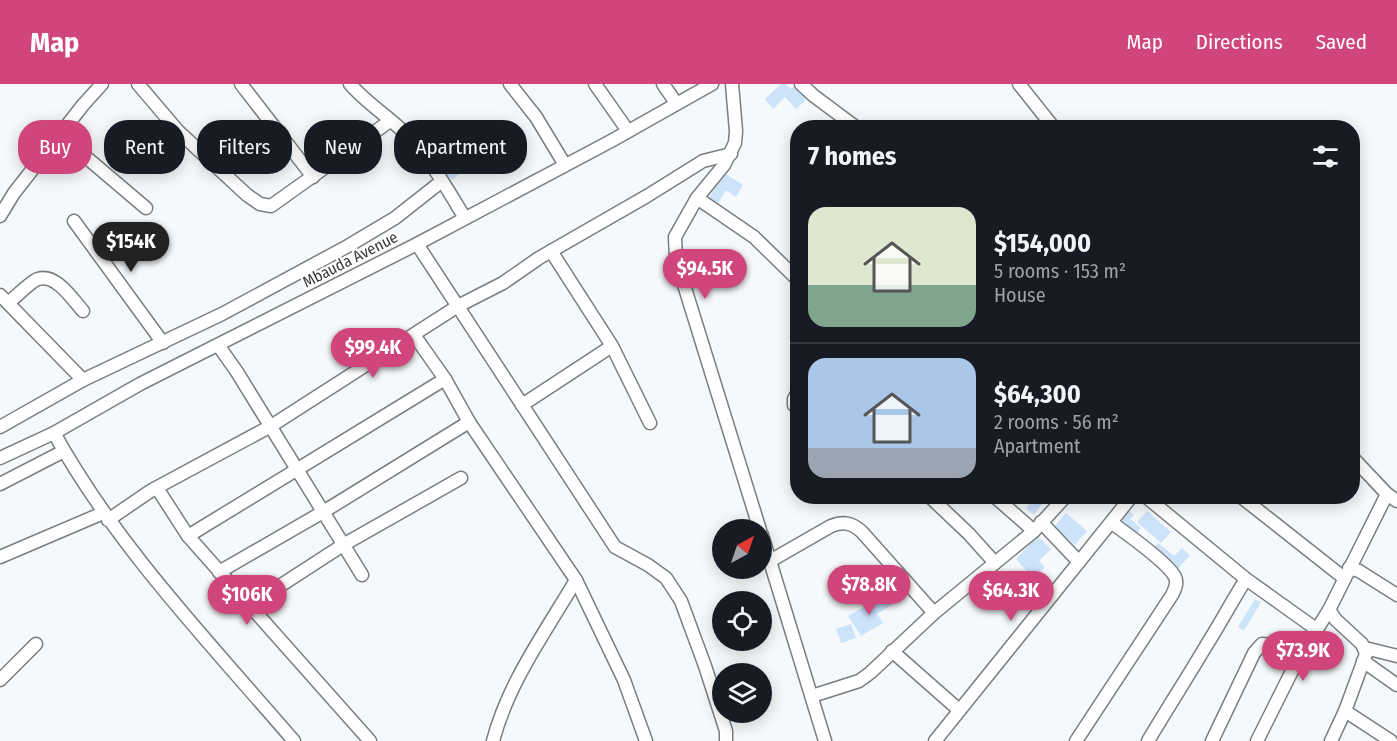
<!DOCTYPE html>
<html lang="en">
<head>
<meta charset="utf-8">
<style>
  :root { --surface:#171b24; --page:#242831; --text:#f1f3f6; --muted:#9ea1a6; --line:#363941; --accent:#cf457c }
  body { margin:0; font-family:"Fira Sans Condensed",sans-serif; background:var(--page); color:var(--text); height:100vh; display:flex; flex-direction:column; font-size:22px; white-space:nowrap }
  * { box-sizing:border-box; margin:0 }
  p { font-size:20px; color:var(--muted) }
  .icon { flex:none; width:33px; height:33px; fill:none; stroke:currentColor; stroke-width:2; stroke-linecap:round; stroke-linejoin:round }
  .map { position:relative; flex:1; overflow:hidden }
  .panel { position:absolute; left:790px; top:36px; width:570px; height:384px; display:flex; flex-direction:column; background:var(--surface); border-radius:24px; box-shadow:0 3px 15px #0003 }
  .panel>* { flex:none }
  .banner { position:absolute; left:18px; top:36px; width:570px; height:54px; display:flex; gap:12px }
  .needle { width:39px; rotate:40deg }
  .buttons { position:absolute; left:712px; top:435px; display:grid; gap:12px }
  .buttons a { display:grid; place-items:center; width:60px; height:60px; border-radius:50%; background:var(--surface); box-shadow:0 3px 15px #0003; font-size:30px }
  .price { position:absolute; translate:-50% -51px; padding:0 14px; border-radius:21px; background:var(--accent); color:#fff; font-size:20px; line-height:39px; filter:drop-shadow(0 2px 3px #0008) }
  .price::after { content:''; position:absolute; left:50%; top:36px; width:18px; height:14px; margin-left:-9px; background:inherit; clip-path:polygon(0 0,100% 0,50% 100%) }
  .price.on { background:#222; color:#fff }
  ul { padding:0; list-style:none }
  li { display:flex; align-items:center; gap:18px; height:150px; padding:0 18px }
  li+li { border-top:2px solid var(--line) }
  li span { display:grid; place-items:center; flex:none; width:168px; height:120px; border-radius:18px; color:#555 }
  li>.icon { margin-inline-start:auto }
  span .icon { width:72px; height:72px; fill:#fffc; stroke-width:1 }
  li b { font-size:26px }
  h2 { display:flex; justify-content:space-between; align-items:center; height:72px; padding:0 18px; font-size:26px }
  .pill { padding:0 21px; border-radius:24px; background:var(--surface); box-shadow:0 3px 15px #0003; font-size:21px; line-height:54px }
  .pill.on { background:var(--accent); color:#fff }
  header { display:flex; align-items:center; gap:36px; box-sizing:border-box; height:84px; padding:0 30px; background:var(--accent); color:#fff }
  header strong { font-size:28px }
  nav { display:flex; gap:33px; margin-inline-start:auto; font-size:21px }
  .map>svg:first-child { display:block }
  .building { fill:#cde3fa }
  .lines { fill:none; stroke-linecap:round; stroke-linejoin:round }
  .minor-casing { stroke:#7b7e7f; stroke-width:15 }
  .minor { stroke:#fff; stroke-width:12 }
  .labels { text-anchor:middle; stroke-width:4.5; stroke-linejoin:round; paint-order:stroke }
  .street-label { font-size:16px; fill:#383a3a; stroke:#fff }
</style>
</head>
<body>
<header>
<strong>Map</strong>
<nav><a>Map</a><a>Directions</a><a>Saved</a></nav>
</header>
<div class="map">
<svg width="1397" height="657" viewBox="0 0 1397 657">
  <rect width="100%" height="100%" fill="#f6f9fb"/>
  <!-- building -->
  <g class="building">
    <polygon points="781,0 786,0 791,5 795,1 807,15 796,25 785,13 773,25 765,15"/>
    <polygon points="449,63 467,84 452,96 434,76"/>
    <polygon points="724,89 743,101 736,113 726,106 716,123 707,117"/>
    <polygon points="1029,412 1043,412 1046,414 1034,431 1026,425 1032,415"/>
    <polygon points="1128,426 1134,431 1130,435 1141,444 1136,450 1119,437"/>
    <polygon points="1147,427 1171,448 1161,459 1137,438"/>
    <polygon points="1066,429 1087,447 1075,461 1054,443"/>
    <polygon points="1038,452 1051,465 1039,477 1045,483 1033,494 1016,475"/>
    <polygon points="1158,459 1174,472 1182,464 1190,471 1177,486 1152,466"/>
    <polygon points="886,511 891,521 877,530 883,539 861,552 848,532"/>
    <polygon points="1255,515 1261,518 1244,547 1238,543"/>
    <polygon points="851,540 856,554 841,559 836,545"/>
  </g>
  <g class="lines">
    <!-- minor casing -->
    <g class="minor-casing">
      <g id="minor">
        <polyline points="138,0 178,47 247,111 260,120 271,122 390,37"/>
        <polyline points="241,0 313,93"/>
        <path d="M350,0C366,19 388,32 406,50C430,74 447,105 465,134"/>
        <polyline points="510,0 536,33 565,81"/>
        <polyline points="595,0 628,47"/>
        <polyline points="663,0 676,19"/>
        <polyline points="732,0 736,47 735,59 724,81 697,114 675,153 676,175 760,446"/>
        <polyline points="801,0 814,12 857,44"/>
        <polyline points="1019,0 1054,44"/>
        <polyline points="60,51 146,124"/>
        <polyline points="697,114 754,153 798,196"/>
        <polyline points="0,132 14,109 83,21 102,0"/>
        <polyline points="74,137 163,259"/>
        <polyline points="417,160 615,463 648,481 666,494 681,517 705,582 726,647 726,657"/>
        <polyline points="551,167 612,262 650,339"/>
        <polyline points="0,211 83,296"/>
        <path d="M9,218C16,213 31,197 38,195C56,189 73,216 83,227"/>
        <polyline points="414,251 445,295 469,338 576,496 624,596 646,657"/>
        <polyline points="218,261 237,288 362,491"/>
        <polyline points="798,308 794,315 794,321 798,324"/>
        <polyline points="522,321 612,262"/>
        <polyline points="0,343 83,296 222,230 348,162 395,134 442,97"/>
        <path d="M54,349C117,463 210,559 294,657"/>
        <polyline points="0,374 54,349 140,300 417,160 611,57 712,0"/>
        <polyline points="1353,374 1387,410 1397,417"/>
        <polyline points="0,400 64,367"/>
        <polyline points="157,404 188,452 370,657"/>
        <polyline points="929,412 969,450 995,479"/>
        <polyline points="994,412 1034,447"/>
        <polyline points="1145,412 1246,495 1316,545"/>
        <polyline points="1240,412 1344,494"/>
        <polyline points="108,436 152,406 271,342 458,222 503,199 539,174 647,112 703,77 731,70"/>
        <polyline points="1041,438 1079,478"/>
        <polyline points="762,451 825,657"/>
        <polyline points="188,452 445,295"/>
        <polyline points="0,473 103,429"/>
        <path d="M770,477L831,442C844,437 852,439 862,448L934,529"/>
        <polyline points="1349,484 1359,487 1397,511"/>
        <polyline points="219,488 323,428 469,338"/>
        <polyline points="249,522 343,461 461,394"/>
        <polyline points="1365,564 1397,572"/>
        <polyline points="892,567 959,626"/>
        <polyline points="1363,577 1397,601"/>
        <polyline points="0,596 36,560"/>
        <polyline points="812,612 859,597 870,589 934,529 1034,447 1066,412"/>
        <polyline points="1345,627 1391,657"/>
        <path d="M493,657C508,599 546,547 576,496"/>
        <polyline points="935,657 1132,412"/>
        <path d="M1076,657L1172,511C1175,505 1178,499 1175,493C1169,480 1126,449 1112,439"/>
        <path d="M1148,657C1167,625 1187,594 1206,562C1220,540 1232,517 1246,495"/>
        <polyline points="1212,657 1254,569 1262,560 1276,561 1297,577"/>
        <polyline points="1257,657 1297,577 1329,526"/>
        <polyline points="1331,657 1345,627 1366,570 1362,560 1336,536 1329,526 1387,410"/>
      </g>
    </g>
    <!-- minor -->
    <use href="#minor" class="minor"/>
  </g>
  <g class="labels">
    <!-- street labels -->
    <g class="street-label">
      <text transform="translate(350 175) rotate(-27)" y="6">Mbauda Avenue</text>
    </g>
  </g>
</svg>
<div class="buttons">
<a><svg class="needle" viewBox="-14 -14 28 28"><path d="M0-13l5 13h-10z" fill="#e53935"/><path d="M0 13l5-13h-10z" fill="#9ea1a6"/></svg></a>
<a><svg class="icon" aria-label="locate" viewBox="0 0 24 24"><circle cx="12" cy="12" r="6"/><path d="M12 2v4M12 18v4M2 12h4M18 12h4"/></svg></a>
<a><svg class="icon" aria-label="layers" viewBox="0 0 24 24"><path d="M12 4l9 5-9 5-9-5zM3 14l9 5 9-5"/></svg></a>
</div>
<b class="price on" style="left:131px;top:189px">$154K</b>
<b class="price" style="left:705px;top:216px">$94.5K</b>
<b class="price" style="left:373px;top:295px">$99.4K</b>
<b class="price" style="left:869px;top:532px">$78.8K</b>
<b class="price" style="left:1011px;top:538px">$64.3K</b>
<b class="price" style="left:247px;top:542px">$106K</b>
<b class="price" style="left:1303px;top:598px">$73.9K</b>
<div class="banner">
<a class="pill on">Buy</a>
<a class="pill">Rent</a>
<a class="pill">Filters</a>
<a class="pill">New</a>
<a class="pill">Apartment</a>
</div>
<section class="panel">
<h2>7 homes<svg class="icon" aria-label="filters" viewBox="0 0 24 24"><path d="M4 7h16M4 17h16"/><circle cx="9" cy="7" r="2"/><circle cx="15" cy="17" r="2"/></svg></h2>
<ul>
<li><span style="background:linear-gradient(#dfe7d0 65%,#7fa58c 0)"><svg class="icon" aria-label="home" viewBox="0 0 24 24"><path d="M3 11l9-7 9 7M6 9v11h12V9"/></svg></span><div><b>$154,000</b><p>5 rooms · 153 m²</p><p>House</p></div></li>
<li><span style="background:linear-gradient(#a9c7e8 75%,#9aa5b1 0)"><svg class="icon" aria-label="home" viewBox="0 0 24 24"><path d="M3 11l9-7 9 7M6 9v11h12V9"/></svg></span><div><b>$64,300</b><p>2 rooms · 56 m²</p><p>Apartment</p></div></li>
</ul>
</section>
</div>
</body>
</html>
